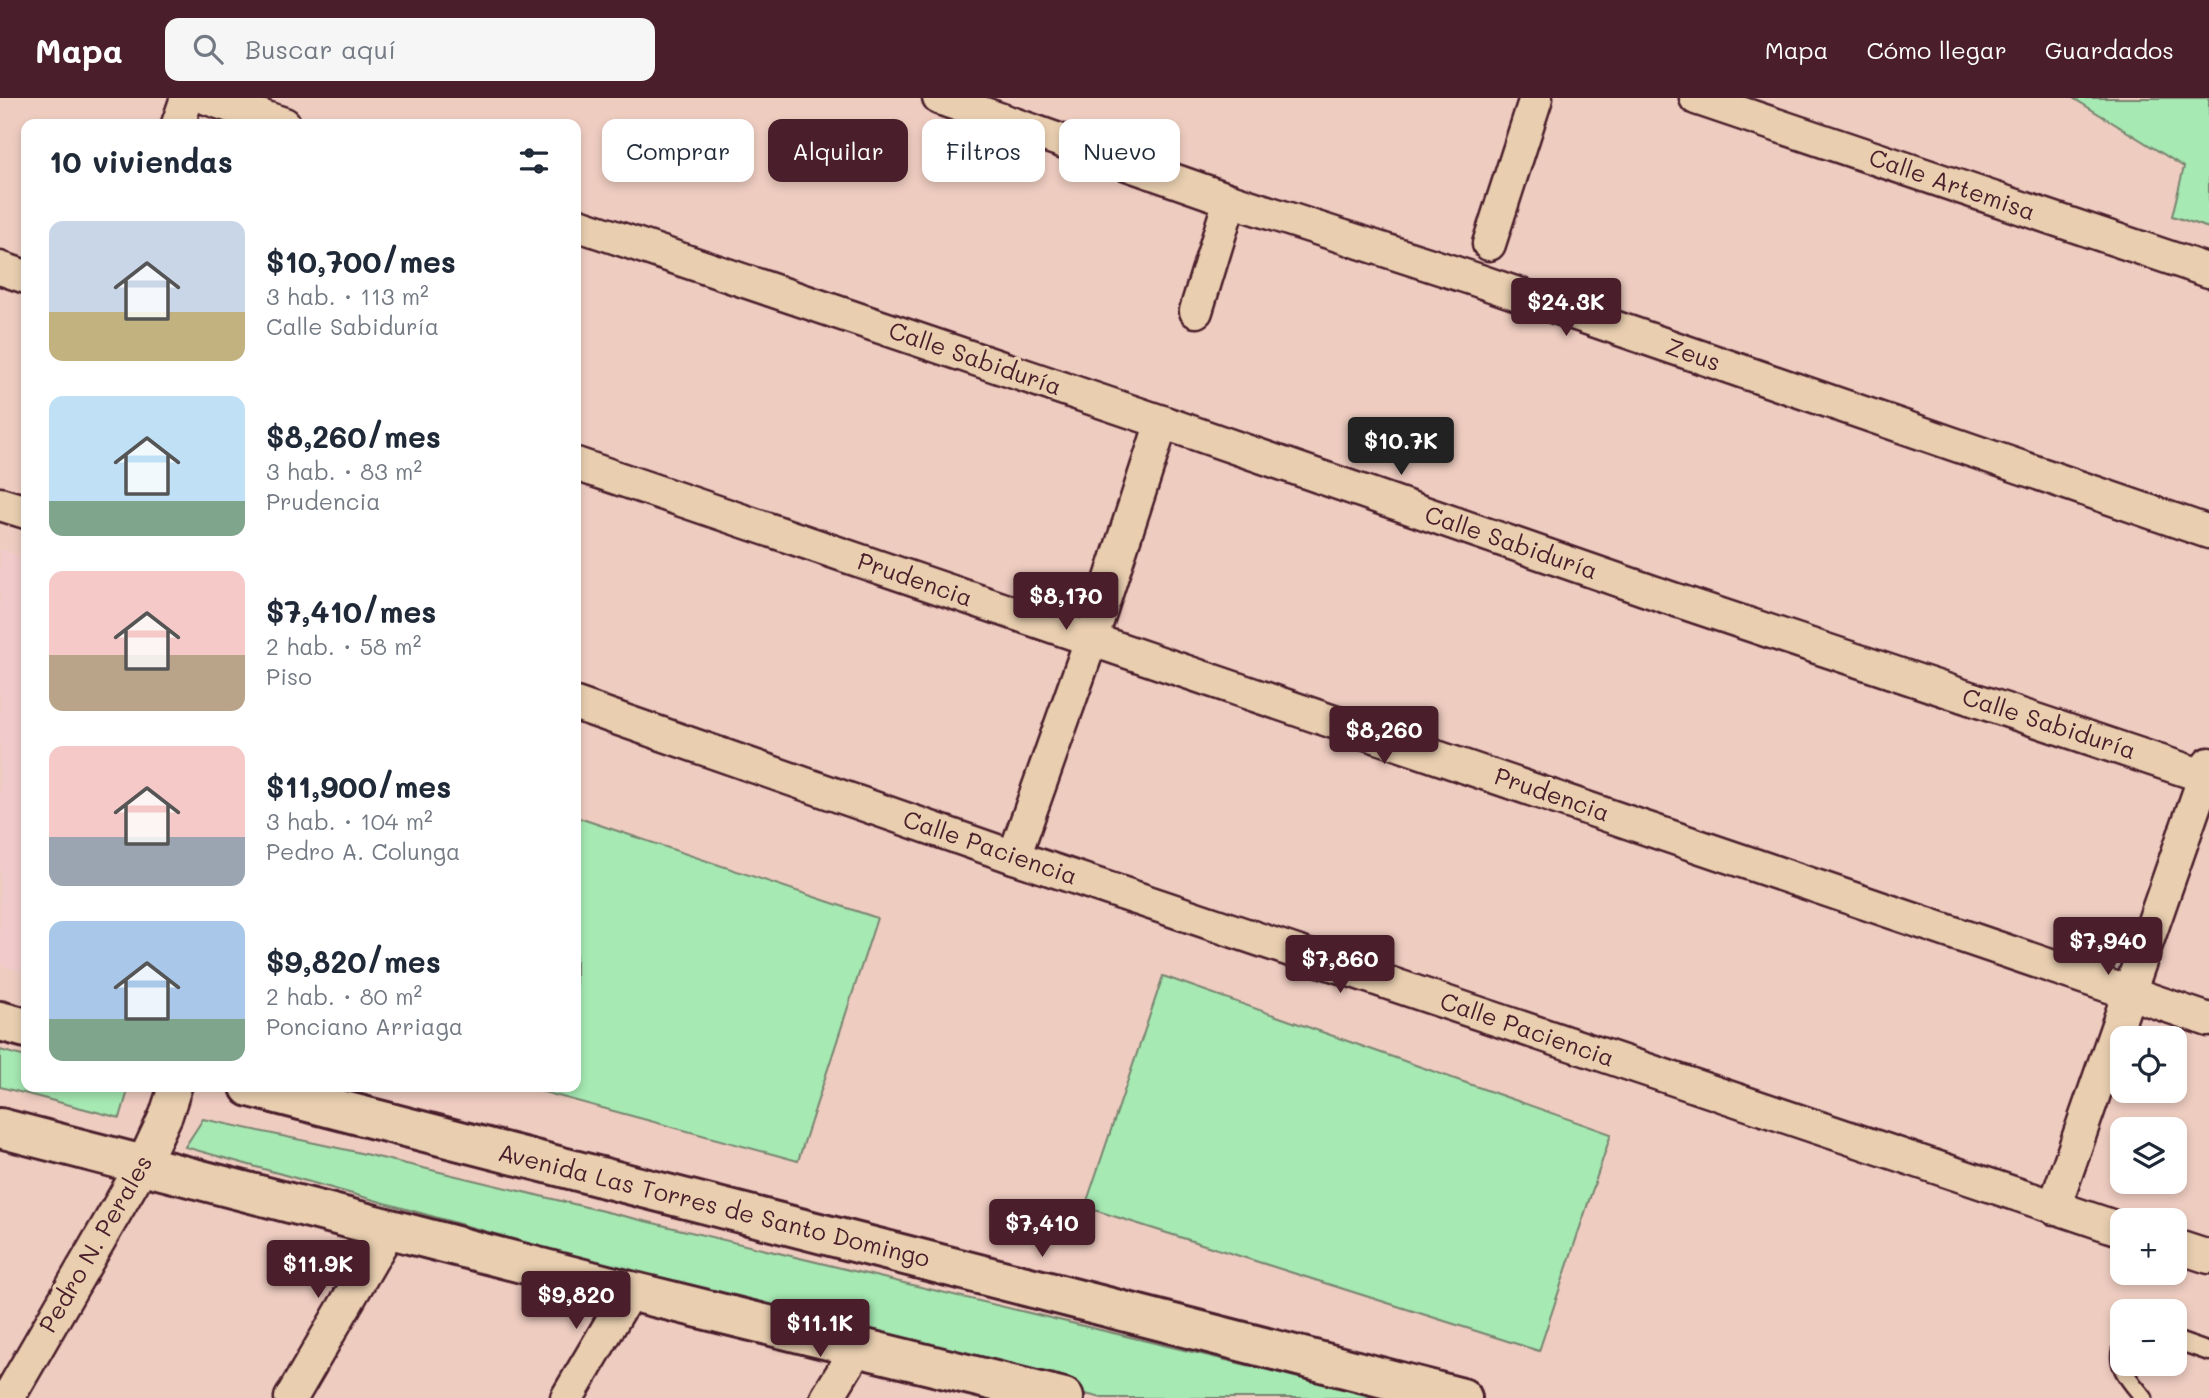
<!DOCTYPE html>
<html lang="es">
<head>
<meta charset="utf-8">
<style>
  :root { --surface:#fff; --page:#f6f6f7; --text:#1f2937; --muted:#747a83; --accent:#4a1f2b }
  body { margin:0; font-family:Mali,sans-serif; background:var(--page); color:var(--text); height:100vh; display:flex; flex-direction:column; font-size:26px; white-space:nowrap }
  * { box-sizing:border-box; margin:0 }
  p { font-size:23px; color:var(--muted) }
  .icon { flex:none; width:38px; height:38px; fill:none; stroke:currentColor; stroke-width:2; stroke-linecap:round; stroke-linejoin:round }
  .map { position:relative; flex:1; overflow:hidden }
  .details { position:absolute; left:21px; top:21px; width:560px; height:973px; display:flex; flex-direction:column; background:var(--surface); border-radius:14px; box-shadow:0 4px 10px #0003 }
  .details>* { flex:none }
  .top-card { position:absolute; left:602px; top:21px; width:665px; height:63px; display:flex; gap:14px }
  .fabs { position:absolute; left:2110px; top:928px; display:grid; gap:14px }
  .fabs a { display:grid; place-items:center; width:77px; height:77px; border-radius:14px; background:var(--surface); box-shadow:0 4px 10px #0003; font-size:35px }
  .price { position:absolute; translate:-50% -60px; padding:0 16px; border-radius:7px; background:var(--accent); color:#fff; font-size:23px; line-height:46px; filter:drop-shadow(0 2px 4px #0008) }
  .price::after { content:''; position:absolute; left:50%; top:42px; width:21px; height:16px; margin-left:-10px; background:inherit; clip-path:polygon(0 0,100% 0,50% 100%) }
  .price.current { background:#222; color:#fff }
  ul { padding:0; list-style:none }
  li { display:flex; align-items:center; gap:21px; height:175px; padding:0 28px }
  li span { display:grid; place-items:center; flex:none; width:196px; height:140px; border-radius:14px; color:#555 }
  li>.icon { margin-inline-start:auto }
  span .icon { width:84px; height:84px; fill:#fffc; stroke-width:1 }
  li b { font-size:30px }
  h2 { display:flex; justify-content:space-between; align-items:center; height:84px; padding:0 28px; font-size:30px }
  .tag { padding:0 24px; border-radius:14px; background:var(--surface); box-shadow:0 4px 10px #0003; font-size:24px; line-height:63px }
  .tag.current { background:var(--accent); color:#fff }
  header { display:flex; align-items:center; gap:42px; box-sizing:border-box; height:98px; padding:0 35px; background:var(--accent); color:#fff }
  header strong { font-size:33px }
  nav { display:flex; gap:38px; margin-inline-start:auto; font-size:24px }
  .search { width:490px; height:63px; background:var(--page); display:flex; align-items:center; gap:18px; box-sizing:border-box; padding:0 24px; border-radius:14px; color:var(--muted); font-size:26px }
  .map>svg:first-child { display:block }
  .built { fill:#f1cacb }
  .green { fill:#a6e9b3; stroke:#78846f; stroke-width:2 }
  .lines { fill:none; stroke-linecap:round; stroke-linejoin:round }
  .service-casing { stroke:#4a1f2b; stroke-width:21 }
  .minor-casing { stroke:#4a1f2b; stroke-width:37 }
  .tertiary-casing { stroke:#4a1f2b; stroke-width:44 }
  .service { stroke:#e9cfb0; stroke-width:16 }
  .minor { stroke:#e9cfb0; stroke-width:32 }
  .tertiary { stroke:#e9cfb0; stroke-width:38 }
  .labels { text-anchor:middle; stroke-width:7; stroke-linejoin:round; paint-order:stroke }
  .street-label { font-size:24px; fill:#4a1f2b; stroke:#e9cfb0 }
</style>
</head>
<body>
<header>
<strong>Mapa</strong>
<div class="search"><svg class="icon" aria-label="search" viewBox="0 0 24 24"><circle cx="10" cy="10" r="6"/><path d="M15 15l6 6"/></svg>Buscar aquí</div>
<nav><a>Mapa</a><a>Cómo llegar</a><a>Guardados</a></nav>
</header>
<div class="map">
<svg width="2209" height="1300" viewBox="0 0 2209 1300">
  <rect width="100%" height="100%" fill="#eeccc0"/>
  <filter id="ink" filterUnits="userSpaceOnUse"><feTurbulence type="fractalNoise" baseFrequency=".0143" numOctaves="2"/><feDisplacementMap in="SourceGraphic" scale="14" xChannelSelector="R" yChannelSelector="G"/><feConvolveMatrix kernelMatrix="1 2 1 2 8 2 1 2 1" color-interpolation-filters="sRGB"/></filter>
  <g filter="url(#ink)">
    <!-- built -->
    <polygon class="built" points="0,450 26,461 26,874 0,867"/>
    <!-- green -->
    <g class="green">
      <polygon points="2073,0 2209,0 2209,130 2172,118 2184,69"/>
      <polygon points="576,719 877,820 798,1063 525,989 576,989"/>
      <polygon points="1163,878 1611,1036 1539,1253 1085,1109"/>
      <polygon points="0,952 26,959 26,989 129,989 120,1020 0,989"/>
      <polygon points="203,1021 352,1053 1385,1300 1102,1300 955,1265 185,1049"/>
    </g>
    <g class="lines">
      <!-- service casing -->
      <g class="service-casing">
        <g id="service">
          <polyline points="2175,1242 2209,1254"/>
          <path d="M2123,1247C2113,1267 2132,1285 2144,1300"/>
        </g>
      </g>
      <!-- minor casing -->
      <g class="minor-casing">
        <g id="minor">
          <polyline points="207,0 284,26"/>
          <polyline points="939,0 1230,102 1477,182 2209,434"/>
          <polyline points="1696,0 2209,173"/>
          <polyline points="178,26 187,0"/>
          <polyline points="576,126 1162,324 1670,500 2209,680"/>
          <polyline points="1489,146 1536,0"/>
          <polyline points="0,170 26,179"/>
          <polyline points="1196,213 1230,102"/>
          <polyline points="576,366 2209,922"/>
          <polyline points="0,406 26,414"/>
          <polyline points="576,606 1014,759 2123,1132"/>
          <polyline points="1014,759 1091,542 1162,324"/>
          <polyline points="2054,1110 2209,666"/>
          <polyline points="2175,1148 2209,1159"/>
          <polyline points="8,1300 142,1068 166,1017 175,989"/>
          <polyline points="291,1300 390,1130"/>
          <polyline points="567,1300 630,1193"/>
          <polyline points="827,1300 858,1249"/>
        </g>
      </g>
      <!-- tertiary casing -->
      <g class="tertiary-casing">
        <g id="tertiary">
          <polyline points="0,923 26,930"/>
          <polyline points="250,989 1462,1300"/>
          <polyline points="0,1030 630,1193 1064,1300"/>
        </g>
      </g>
      <!-- service -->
      <use href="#service" class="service"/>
      <!-- minor -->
      <use href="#minor" class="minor"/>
      <!-- tertiary -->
      <use href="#tertiary" class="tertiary"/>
    </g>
  </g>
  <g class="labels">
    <!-- street labels -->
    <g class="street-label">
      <text transform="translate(1952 87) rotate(19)" y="8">Calle Artemisa</text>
      <text transform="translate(1693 257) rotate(19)" y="8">Zeus</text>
      <text transform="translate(975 261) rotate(19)" y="8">Calle Sabiduría</text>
      <text transform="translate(1511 445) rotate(19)" y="8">Calle Sabiduría</text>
      <text transform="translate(915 482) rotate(19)" y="8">Prudencia</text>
      <text transform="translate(2049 626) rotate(18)" y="8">Calle Sabiduría</text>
      <text transform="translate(1552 697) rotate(19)" y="8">Prudencia</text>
      <text transform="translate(990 750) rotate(19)" y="8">Calle Paciencia</text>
      <text transform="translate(1527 932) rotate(19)" y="8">Calle Paciencia</text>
      <text transform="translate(714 1108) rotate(14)" y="8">Avenida Las Torres de Santo Domingo</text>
      <text transform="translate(96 1146) rotate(-60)" y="8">Pedro N. Perales</text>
    </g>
  </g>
</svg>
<div class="fabs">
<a><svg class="icon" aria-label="locate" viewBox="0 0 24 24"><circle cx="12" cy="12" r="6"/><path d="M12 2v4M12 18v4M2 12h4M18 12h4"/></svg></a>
<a><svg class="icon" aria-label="layers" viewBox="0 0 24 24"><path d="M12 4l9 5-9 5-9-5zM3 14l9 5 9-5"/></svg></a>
<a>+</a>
<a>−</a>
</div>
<b class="price" style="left:1566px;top:240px">$24.3K</b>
<b class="price current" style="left:1401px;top:379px">$10.7K</b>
<b class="price" style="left:1066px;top:534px">$8,170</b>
<b class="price" style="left:1384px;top:668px">$8,260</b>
<b class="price" style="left:2108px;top:879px">$7,940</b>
<b class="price" style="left:1340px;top:897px">$7,860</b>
<b class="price" style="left:1042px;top:1161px">$7,410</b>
<b class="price" style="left:318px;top:1202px">$11.9K</b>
<b class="price" style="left:576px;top:1233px">$9,820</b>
<b class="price" style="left:820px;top:1261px">$11.1K</b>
<div class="top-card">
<a class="tag">Comprar</a>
<a class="tag current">Alquilar</a>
<a class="tag">Filtros</a>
<a class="tag">Nuevo</a>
</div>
<section class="details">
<h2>10 viviendas<svg class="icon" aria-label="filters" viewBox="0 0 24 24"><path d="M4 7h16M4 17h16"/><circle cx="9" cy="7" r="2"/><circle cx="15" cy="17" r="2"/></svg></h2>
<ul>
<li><span style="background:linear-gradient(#c9d6e8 65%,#c2b280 0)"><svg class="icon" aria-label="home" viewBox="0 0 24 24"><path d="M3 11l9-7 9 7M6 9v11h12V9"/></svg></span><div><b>$10,700/mes</b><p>3 hab. · 113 m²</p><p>Calle Sabiduría</p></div></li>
<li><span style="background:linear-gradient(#bfe0f5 75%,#7fa58c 0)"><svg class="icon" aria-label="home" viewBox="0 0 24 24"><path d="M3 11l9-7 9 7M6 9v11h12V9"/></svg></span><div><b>$8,260/mes</b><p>3 hab. · 83 m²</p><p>Prudencia</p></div></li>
<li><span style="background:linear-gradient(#f6c9c9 60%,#b9a48a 0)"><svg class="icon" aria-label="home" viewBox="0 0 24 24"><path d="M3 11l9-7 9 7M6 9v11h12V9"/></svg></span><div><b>$7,410/mes</b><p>2 hab. · 58 m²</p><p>Piso</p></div></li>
<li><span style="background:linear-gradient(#f6c9c9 65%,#9aa5b1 0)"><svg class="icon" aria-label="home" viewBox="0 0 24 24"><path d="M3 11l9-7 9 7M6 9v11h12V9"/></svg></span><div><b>$11,900/mes</b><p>3 hab. · 104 m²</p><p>Pedro A. Colunga</p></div></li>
<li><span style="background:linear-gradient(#a9c7e8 70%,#7fa58c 0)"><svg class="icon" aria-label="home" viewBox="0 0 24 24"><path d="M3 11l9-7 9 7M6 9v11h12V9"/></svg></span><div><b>$9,820/mes</b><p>2 hab. · 80 m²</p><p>Ponciano Arriaga</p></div></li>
</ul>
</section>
</div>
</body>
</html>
